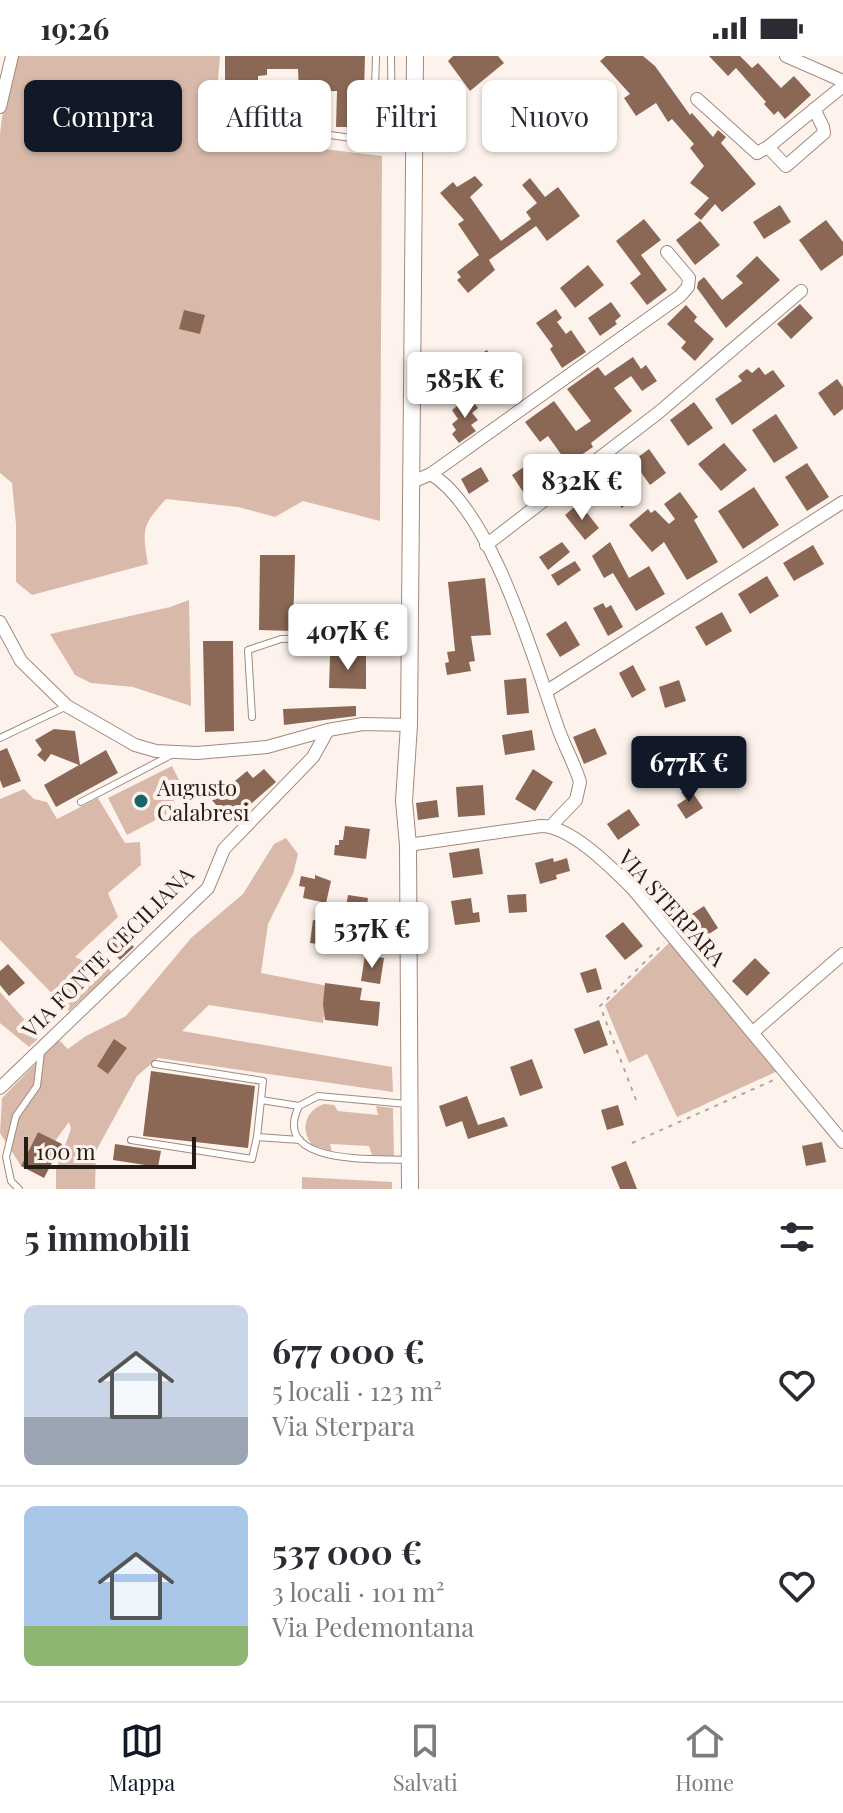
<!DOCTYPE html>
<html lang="it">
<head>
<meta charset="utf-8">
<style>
  :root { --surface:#fff; --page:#f7f7f7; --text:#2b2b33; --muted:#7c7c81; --line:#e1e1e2; --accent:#111827 }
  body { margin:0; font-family:"Playfair Display",serif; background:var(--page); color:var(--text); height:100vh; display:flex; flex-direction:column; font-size:30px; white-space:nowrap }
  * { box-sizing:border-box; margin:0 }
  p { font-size:26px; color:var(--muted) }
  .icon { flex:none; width:44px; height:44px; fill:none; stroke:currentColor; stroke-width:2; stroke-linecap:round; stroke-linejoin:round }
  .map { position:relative; height:1133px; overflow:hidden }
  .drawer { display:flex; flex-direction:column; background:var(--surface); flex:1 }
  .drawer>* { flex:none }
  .hud { position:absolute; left:24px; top:24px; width:796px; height:72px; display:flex; gap:16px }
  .scale { position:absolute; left:24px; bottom:20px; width:172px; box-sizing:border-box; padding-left:8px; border:4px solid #261c17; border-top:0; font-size:22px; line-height:28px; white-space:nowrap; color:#261c17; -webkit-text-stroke:6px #fef3ec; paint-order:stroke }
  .price { position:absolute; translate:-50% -68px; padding:0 18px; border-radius:8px; background:#fff; color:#222; font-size:26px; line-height:52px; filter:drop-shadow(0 2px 4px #0008) }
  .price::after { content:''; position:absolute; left:50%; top:48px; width:24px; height:18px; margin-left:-12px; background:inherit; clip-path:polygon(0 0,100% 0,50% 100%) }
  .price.current { background:var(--accent); color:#fff }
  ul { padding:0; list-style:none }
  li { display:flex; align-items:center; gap:24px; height:200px; padding:0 24px }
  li+li { border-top:2px solid var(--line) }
  li span { display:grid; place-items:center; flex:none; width:224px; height:160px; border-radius:12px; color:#555 }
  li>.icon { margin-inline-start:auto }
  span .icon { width:96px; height:96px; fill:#fffc; stroke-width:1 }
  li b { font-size:34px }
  h2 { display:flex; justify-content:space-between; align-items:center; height:96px; padding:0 24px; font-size:34px }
  .chip { padding:0 28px; border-radius:12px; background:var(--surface); box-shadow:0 2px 6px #0004; font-size:28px; line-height:72px }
  .chip.current { background:var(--accent); color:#fff }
  .status { display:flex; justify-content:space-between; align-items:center; height:56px; padding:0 40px; background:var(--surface); direction:ltr }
  .status svg { height:22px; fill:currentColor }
  .menu { display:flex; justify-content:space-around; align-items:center; height:112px; border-top:2px solid var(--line); background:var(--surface); font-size:22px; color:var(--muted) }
  .menu a { display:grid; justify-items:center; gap:4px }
  .menu .current { color:var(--accent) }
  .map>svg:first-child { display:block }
  .green { fill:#d9baaa }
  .building { fill:#8a6855 }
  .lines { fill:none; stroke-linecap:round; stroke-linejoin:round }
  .service-casing { stroke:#a2897b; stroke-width:8 }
  .minor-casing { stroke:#a2897b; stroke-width:14 }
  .tertiary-casing { stroke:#a2897b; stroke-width:18 }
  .path { stroke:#b0a69f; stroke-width:2; stroke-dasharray:4 6; stroke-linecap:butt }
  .service { stroke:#fff; stroke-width:6 }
  .minor { stroke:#fff; stroke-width:12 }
  .tertiary { stroke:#fff; stroke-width:16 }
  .poi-dot { fill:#166569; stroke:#fef3ec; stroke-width:3 }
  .labels { text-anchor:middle; stroke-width:8; stroke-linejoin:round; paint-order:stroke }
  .poi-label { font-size:22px; fill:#261c17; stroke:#fef3ec; text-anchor:start }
  .street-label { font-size:22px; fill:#261c17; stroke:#fef3ec }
</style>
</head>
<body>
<div class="status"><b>19:26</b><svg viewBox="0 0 49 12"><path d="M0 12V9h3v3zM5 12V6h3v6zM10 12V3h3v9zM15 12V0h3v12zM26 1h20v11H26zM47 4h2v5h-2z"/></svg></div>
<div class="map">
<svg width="843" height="1133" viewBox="0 0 843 1133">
  <rect width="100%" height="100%" fill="#fef3ec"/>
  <!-- green -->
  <g class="green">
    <path d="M16,0H220L214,70L238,74L282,88L382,100L380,465L303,445L275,461L238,451L166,443C142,470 142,472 148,508L32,539L16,526V468L12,427L0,417V78L5,37Z"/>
    <polygon points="189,544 191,650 133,631 91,627 75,619 50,578 170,551"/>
    <polygon points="172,710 186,738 167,748 171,756 127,779 108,742"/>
    <polygon points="24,733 34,743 47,746 57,763 98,742 125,787 140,786 141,809 108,837 118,861 75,901 84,905 95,898 112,916 69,955 0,884 0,743"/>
    <polygon points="286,782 298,798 293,818 268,868 261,917 328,930 323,967 209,949 182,975 392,1011 393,1036 158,1002 137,1020 96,1095 95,1133 56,1133 56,1114 71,1073 69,1066 55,1085 38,1076 21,1110 0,1077 2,1042 59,984 68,993 86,980 126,960 191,882 243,838 274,788"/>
    <polygon points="671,885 780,1014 677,1061 647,998 629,1007 605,949"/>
    <polygon points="0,936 40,981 29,991 0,967"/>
    <path d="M324,1048L334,1049L338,1055L378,1059L376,1050L393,1052L394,1101L372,1099L369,1090L330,1088L332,1096L312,1089C300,1073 305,1055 324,1048Z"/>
    <polygon points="302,1121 392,1126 392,1133 302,1133"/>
  </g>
  <!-- building -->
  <g class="building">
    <polygon points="225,0 365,0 363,71 336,71 337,35 299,36 298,13 267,13 267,19 258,20 258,62 225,62"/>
    <polygon points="453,0 498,0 504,7 470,35 448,5"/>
    <polygon points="606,0 643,0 655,10 690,59 692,57 713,81 718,74 726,81 721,87 756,128 722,156 715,148 701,164 694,158 709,142 690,127 704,110 690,92 694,88 672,63 668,66 656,47 636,60 624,42 630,38 600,5"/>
    <polygon points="709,0 740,0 752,12 758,7 781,32 794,20 811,39 785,63 778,55 774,59 764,48 766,46 736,12 728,20"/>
    <polygon points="528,35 547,60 530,73 510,48"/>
    <polygon points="475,120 483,129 470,141 501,185 531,163 526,156 537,147 522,129 530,122 545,141 558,131 580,160 547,185 536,170 489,204 495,214 468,237 457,224 461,221 457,216 479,199 458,168 464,164 440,137 453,126 457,131"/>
    <polygon points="780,149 791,166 764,183 753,166"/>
    <polygon points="644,163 661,184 641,199 667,234 647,249 630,227 641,218 616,185"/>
    <polygon points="826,164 843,186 843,199 821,215 799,184"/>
    <polygon points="700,165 720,189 695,209 676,184"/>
    <polygon points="757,200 780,224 726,272 697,232 698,226 704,221 722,244 743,227 736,220"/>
    <polygon points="588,209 604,229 575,252 560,232"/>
    <polygon points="611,246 621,260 615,265 617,268 600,280 588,262"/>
    <polygon points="800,248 813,262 791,283 777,268"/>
    <polygon points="686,249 697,261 694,265 714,283 695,305 681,292 686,286 667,268"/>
    <polygon points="556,253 562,262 557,266 566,278 571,274 586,296 562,312 550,293 553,290 536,267"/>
    <polygon points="184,254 205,259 200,278 179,273"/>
    <polygon points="487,294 506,323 478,341 459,312"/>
    <polygon points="633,301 641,313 646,309 657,325 642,335 631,320 614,332 632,355 591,387 593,391 568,408 548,380 540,386 525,366 554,345 576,375 591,365 567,333 598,311 605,320"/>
    <polygon points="759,311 765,319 773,314 785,330 732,369 715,343 742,325 738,320 747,313 752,317"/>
    <polygon points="837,323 843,331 843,353 834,360 818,337"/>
    <polygon points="469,341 478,352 472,357 478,364 471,369 476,375 459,387 452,378 456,374 452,368 458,363 452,354"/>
    <polygon points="694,346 713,372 688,390 670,364"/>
    <polygon points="776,358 798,392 774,407 752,374"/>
    <polygon points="724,387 747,414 721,435 698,408"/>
    <polygon points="649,393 666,417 650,429 633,405"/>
    <polygon points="540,400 555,423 527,442 512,419"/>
    <polygon points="807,407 829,441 807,455 785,421"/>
    <polygon points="481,411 489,425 469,438 461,423"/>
    <polygon points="615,414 637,436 622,452 600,429"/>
    <polygon points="754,431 779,469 743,493 718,455"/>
    <polygon points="680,436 698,461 694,464 718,506 687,524 664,486 652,496 629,469 648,453 651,457 655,454 669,468 675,463 664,448"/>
    <polygon points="579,447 599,472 585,484 565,459"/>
    <polygon points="562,486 570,496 548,514 539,501"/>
    <polygon points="610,486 629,522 649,510 665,538 636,555 613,517 604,522 592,500"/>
    <polygon points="813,489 824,508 794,525 783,507"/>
    <polygon points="260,499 295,499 293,575 259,574"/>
    <polygon points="575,505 581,514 558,530 551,519"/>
    <polygon points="767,520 779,540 750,558 738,538"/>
    <polygon points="485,522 491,579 471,580 475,605 469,606 471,615 447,619 445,607 449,606 447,596 455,595 448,526"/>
    <polygon points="603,547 606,552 611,549 623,571 608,580 593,552"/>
    <polygon points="722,556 732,575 706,590 695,571"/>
    <polygon points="566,565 580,589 560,601 546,578"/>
    <polygon points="203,585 233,585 234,675 205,676"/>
    <polygon points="330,600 366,600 366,633 329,632"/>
    <polygon points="633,609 646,634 632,642 619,617"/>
    <polygon points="526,622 529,657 507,659 504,624"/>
    <polygon points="679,624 686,645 665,652 659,631"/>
    <polygon points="356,650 356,660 284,669 283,653"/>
    <polygon points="595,672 607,698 584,708 573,681"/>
    <polygon points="54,673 75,675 80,709 106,694 118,717 56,751 44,729 79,709 51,698 45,706 37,699 42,694 35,684"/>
    <polygon points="532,674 535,694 505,699 502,679"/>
    <polygon points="7,692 21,725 3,732 0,724 0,695"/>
    <polygon points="264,713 276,726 230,766 212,744 247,715 253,722"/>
    <polygon points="533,713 553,726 535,755 515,743"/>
    <polygon points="483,729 485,759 458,761 456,731"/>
    <polygon points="689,731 703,752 686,763 677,749 686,743 681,736"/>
    <polygon points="437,744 439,761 418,764 416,747"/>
    <polygon points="629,753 640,769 618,784 607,768"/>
    <polygon points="345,770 370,773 366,803 334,799 335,789 339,789 339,784 343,784"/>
    <polygon points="479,792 483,818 453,822 449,797"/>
    <polygon points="553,802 554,806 567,802 570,815 556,819 557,823 540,828 535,807"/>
    <polygon points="315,819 331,825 326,847 303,842 305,831 299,830 301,820 315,823"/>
    <polygon points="526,838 527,856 509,857 507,839"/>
    <polygon points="348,839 368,842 364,871 377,873 374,896 310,887 313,864 343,868"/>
    <polygon points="471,842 473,857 479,856 480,866 455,869 451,845"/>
    <polygon points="704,850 718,872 700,884 686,862"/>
    <polygon points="623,866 643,890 625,904 605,880"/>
    <polygon points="120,877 134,891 120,904 107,890"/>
    <polygon points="365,899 384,902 380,928 361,925"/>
    <polygon points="755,902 770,917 747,940 732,925"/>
    <polygon points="8,908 25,927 9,940 0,929 0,915"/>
    <polygon points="596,912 602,933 587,937 580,917"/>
    <polygon points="325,927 362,932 360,944 380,946 378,970 325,964 323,948"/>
    <polygon points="599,964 608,989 584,998 574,973"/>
    <polygon points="114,983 127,992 108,1018 97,1010"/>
    <polygon points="532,1003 543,1032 520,1040 510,1011"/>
    <polygon points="151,1015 255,1030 248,1092 143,1080"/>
    <polygon points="467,1040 478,1069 504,1061 508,1070 468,1083 462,1065 446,1071 439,1050"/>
    <polygon points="618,1049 624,1069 607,1074 601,1054"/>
    <polygon points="38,1076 62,1088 44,1122 21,1110"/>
    <polygon points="822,1086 826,1106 806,1110 802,1090"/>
    <polygon points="115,1088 161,1095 158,1111 113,1104"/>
    <polygon points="626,1105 637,1133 620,1133 611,1111"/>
  </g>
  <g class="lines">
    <!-- service casing -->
    <g class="service-casing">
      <g id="service">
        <polyline points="391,0 392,84 398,90 413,92"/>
        <polyline points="274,71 351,82 360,82 368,78 374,65 376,0"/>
        <polyline points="252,661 248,594 281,583 410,581"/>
        <polyline points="0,682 67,650"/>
        <polyline points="81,746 173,698"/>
        <polyline points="155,1008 263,1025 261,1044 299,1050"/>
        <path d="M407,1048L318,1040L299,1050C270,1110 374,1102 408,1104"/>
        <polyline points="257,1081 261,1044"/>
        <polyline points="131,1084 252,1103 257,1081 300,1084"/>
        <polyline points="19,1133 11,1125 6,1101 16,1060 37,1030 41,996"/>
      </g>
    </g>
    <!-- minor casing -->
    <g class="minor-casing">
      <g id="minor">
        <polyline points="786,0 843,25"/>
        <polyline points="697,43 757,97 768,91 843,30"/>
        <polyline points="0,51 12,0"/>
        <polyline points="768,91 786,110 824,77 823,71 814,53"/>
        <polyline points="431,418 680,240 688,231 689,222 667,196"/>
        <path d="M412,426L431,418C492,456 533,601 557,669C563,688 574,706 580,726L576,744L551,770"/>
        <polyline points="486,489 658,357 801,235"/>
        <polyline points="0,566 21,605 67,650 135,689 156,695 197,697 267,691 328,674 363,668 409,669"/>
        <polyline points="547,635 843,446"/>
        <path d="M408,789L541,770C571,770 612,812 633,833L843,1086"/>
        <polyline points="753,976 843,898"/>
        <polyline points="0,1032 208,832 224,793 313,701 328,674"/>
      </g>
    </g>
    <!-- tertiary casing -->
    <g class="tertiary-casing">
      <polyline id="tertiary" points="410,1133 408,789 404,745 409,669 415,0"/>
    </g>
    <!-- path -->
    <g class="path">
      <polyline points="636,1044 600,950 664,887"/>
      <polyline points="632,1087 776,1023"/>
    </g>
    <!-- service -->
    <use href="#service" class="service"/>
    <!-- minor -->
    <use href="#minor" class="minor"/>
    <!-- tertiary -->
    <use href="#tertiary" class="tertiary"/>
  </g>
  <!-- markers -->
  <circle class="poi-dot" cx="141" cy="745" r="8"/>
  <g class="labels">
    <!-- poi labels -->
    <g class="poi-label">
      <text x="157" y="740">Augusto<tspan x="157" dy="25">Calabresi</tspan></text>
    </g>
    <!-- street labels -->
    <g class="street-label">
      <text transform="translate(672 852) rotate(48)" y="8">VIA STERPARA</text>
      <text transform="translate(108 896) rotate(-45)" y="8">VIA FONTE CECILIANA</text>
    </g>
  </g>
</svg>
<div class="scale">100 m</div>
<b class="price" style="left:465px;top:364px">585K €</b>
<b class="price" style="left:582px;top:466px">832K €</b>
<b class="price" style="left:348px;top:616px">407K €</b>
<b class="price current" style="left:689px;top:748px">677K €</b>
<b class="price" style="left:372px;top:914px">537K €</b>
<div class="hud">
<a class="chip current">Compra</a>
<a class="chip">Affitta</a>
<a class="chip">Filtri</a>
<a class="chip">Nuovo</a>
</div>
</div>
<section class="drawer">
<h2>5 immobili<svg class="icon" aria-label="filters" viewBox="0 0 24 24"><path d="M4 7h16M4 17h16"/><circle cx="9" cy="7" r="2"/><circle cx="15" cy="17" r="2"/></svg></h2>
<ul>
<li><span style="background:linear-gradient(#c9d6e8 70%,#9aa5b1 0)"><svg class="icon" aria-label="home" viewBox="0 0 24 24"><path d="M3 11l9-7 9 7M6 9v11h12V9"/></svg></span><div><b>677 000 €</b><p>5 locali · 123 m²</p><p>Via Sterpara</p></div><svg class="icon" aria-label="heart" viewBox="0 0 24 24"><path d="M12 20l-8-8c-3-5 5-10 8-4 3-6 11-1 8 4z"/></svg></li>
<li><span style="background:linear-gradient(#a9c7e8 75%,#8fb573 0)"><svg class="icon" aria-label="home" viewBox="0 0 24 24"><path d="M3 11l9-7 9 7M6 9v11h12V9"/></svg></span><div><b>537 000 €</b><p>3 locali · 101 m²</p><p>Via Pedemontana</p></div><svg class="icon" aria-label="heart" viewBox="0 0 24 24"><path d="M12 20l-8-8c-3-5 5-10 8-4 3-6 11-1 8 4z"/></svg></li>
</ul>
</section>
<nav class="menu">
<a class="current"><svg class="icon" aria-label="map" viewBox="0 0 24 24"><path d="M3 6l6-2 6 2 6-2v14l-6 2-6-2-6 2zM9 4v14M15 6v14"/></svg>Mappa</a>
<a><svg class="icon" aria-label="saved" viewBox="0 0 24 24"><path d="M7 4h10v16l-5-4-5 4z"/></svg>Salvati</a>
<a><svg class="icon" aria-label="home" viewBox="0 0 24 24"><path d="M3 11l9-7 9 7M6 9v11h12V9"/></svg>Home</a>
</nav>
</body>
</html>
